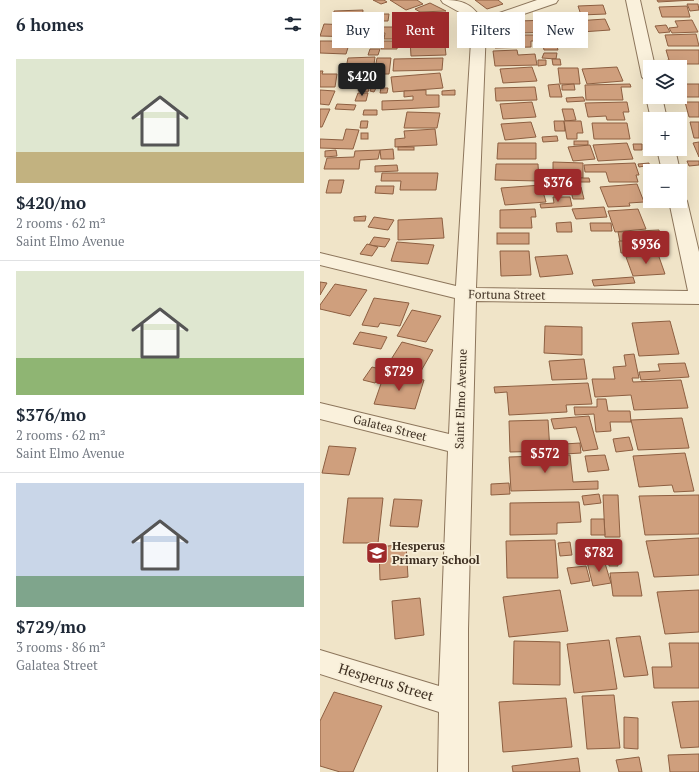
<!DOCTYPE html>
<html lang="en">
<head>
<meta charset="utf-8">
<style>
  :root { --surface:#fff; --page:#f6f6f7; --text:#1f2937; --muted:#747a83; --line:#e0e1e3; --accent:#9e2a2b }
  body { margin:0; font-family:"PT Serif",serif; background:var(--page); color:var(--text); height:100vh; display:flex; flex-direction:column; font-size:15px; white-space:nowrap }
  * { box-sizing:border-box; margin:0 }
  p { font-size:13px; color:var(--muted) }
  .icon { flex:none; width:22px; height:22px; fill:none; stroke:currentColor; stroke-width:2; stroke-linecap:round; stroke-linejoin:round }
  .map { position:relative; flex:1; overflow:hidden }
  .sheet { display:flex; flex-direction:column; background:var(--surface); width:320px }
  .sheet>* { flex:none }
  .banner { position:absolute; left:12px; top:12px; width:307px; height:36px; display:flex; gap:8px }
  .buttons { position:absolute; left:323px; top:60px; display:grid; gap:8px }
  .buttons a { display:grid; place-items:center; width:44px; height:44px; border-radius:0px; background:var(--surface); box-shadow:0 4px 16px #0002; font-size:20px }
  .price { position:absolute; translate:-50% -34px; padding:0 9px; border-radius:4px; background:var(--accent); color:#fff; font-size:13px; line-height:26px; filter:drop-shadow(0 1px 2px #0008) }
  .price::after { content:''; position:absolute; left:50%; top:24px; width:12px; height:9px; margin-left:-6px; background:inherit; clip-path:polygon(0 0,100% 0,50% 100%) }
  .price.selected { background:#222; color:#fff }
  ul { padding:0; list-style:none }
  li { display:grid; align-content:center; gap:8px; height:212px; padding:0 16px }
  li+li { border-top:1px solid var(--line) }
  li span { display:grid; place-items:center; height:124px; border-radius:0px; color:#555 }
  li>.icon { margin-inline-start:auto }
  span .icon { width:72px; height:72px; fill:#fffc; stroke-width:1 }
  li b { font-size:17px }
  h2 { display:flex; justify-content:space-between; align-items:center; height:48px; padding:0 16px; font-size:17px }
  .tag { padding:0 14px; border-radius:0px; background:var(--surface); box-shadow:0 4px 16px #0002; font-size:14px; line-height:36px }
  .tag.selected { background:var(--accent); color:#fff }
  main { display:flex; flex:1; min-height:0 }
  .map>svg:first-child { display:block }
  .building { fill:#cf9f7d; stroke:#8d5f41 }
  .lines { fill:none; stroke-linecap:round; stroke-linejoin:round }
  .minor-casing { stroke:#8d765c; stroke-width:2 }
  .minor { fill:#faf1dc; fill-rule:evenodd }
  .labels { text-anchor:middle; stroke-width:3.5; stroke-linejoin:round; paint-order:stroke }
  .street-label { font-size:12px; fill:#3d2e20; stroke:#f7eed8 }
  .poi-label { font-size:12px; font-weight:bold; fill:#3d2e20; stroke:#f7eed8; text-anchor:start }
  .near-street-label { font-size:14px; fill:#3d2e20; stroke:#f7eed8 }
</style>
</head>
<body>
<main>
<section class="sheet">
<h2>6 homes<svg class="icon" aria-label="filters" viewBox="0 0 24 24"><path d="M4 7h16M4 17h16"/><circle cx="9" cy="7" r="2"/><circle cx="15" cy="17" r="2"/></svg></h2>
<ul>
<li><span style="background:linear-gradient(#dfe7d0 75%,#c2b280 0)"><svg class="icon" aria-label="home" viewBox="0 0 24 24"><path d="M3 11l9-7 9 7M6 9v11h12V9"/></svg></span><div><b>$420/mo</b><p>2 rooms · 62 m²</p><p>Saint Elmo Avenue</p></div></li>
<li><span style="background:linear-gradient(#dfe7d0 70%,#8fb573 0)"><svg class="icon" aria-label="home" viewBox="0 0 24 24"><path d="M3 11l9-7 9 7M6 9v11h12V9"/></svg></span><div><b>$376/mo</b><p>2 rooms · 62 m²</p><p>Saint Elmo Avenue</p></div></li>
<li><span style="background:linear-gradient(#c9d6e8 75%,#7fa58c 0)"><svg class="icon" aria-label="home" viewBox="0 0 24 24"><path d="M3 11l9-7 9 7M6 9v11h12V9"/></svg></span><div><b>$729/mo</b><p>3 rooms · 86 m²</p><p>Galatea Street</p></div></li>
</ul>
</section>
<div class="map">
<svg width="379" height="772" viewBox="0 0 379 772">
  <rect width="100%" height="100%" fill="#f0e4c8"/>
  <!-- building -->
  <g class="building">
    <polygon points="53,0 64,0 67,2 61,4"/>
    <polygon points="70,0 97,0 103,4 86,10"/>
    <polygon points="155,0 178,0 183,4 167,9"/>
    <polygon points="337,0 374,0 338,2"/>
    <polygon points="110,3 126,11 100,12 95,9"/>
    <polygon points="367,4 378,4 379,10 370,11"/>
    <polygon points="283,5 286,14 261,15 258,6"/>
    <polygon points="367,6 370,17 342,17 339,7"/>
    <polygon points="43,10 42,22 13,23 14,11"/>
    <polygon points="118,13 120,23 87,25 86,14"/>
    <polygon points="60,14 69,14 68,21 59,21"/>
    <polygon points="252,15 254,21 237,21 236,16"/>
    <polygon points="285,19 290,30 261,32 256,21"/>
    <polygon points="230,20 233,32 201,33 198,21"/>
    <polygon points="372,20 378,32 352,33 349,28 358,27 355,21"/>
    <polygon points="4,24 58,26 56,32 39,31 37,37 0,36"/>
    <polygon points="120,25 122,37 89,39 88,27"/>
    <polygon points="346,25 350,32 339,33 335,26"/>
    <polygon points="59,27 78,27 78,39 64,39 65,33 58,33"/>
    <polygon points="235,30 245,30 246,34 236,34"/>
    <polygon points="63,33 63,40 52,41 52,34"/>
    <polygon points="376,34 379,46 348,46 345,35"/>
    <polygon points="175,35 218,35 218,41 211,41 211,47 175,48"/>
    <polygon points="234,36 238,50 224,50 221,37"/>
    <polygon points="120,39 121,46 125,46 126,55 91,56 90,40"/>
    <polygon points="0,41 30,41 26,54 0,53"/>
    <polygon points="62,41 78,41 77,49 61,49"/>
    <polygon points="50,49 60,49 58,55 48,55"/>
    <polygon points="197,50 198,55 215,54 217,65 175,66 173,51"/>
    <polygon points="346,50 379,50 379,64 345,64 344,61 349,60"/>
    <polygon points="224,53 237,53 236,59 222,58"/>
    <polygon points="55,57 53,72 25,73 28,58"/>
    <polygon points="57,58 71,58 69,74 54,74"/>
    <polygon points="123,58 122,70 73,71 74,59"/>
    <polygon points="232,59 240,59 241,65 233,65"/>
    <polygon points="218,60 226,60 226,65 218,66"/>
    <polygon points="212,67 217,81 183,83 180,69"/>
    <polygon points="297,67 303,81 267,84 262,69"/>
    <polygon points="238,68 258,68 260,84 240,84"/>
    <polygon points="0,71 3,71 2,74 17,74 15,87 0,87"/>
    <polygon points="120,73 123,88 73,92 71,77"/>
    <polygon points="32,74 53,75 48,92 38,91 40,87 27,87"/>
    <polygon points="53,84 58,84 54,92 50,91"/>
    <polygon points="239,84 242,97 230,97 228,85"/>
    <polygon points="254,84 255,90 242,90 242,85"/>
    <polygon points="310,84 311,87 301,87 303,100 266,100 265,85"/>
    <polygon points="360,84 379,84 379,97 363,97"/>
    <polygon points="215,87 217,100 176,101 175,88"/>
    <polygon points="61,88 68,88 67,93 60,93"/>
    <polygon points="0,90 15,91 9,105 0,104"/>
    <polygon points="106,90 106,95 119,95 119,107 62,110 62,101 93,100 93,96 84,97 84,91"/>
    <polygon points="135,90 135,95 122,95 122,91"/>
    <polygon points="38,93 48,93 46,101 35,101"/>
    <polygon points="263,97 265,101 247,102 246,98"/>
    <polygon points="212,102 216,117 183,119 180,104"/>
    <polygon points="307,102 309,112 303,112 305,120 287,120 286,116 268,117 265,103"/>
    <polygon points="365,102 379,102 379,117 369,117"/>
    <polygon points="17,104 36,105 34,110 15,109"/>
    <polygon points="0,109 10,109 2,127 0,127"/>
    <polygon points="242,109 253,109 256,120 245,121"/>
    <polygon points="44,110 57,110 57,115 43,115"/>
    <polygon points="87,112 120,113 117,128 84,128"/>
    <polygon points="41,121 48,121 47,128 40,128"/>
    <polygon points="234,121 244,121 245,131 235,131"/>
    <polygon points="244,121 261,121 263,133 257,133 257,139 247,139"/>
    <polygon points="211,122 216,137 185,140 181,124"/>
    <polygon points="370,122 379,122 379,138 374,138"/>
    <polygon points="272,123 307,123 310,139 274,139"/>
    <polygon points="26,129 39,130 33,149 0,148 0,139 23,140"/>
    <polygon points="115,129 117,145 75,147 75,139 85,138 84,131"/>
    <rect x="41" y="133" width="7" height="6"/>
    <polygon points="237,136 238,141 223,142 222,137"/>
    <rect x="254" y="141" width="14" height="4"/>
    <polygon points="379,142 379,157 373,143"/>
    <polygon points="178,143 216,143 216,159 177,159"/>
    <polygon points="307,143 313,159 278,161 273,145"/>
    <polygon points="313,144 322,144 322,150 314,150"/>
    <polygon points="270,145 275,159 253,161 248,147"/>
    <rect x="78" y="147" width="16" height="3"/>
    <polygon points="73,149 74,159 61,159 60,150"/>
    <polygon points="16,150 17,156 5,157 5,151"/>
    <polygon points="60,150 58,159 40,160 39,169 4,169 7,158 34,157 35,151"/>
    <polygon points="367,161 379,161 379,165 369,166"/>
    <polygon points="233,162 263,163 263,178 250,177 250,173 233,172"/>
    <polygon points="315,163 319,175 316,175 318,182 289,182 286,172 265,172 264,165"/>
    <polygon points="329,163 330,172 326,172 325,166 319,167 318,164"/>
    <polygon points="176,164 218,164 219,181 175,180"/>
    <polygon points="77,165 78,171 55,172 55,166"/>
    <polygon points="62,173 118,173 116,190 80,190 81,181 61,181"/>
    <polygon points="241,173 249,173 251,182 242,182"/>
    <polygon points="252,178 269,178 270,182 253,182"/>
    <polygon points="240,179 241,185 227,185 227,180"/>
    <polygon points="9,180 24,180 21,193 6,193"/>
    <polygon points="317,184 324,202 309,203 310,206 288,207 280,187"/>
    <polygon points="221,185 226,202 185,205 181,188"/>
    <polygon points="56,186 74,186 73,194 55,193"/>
    <polygon points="261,187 264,199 253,199 250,188"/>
    <polygon points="233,197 250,197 252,206 221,208 220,204 234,203"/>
    <polygon points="284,207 287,217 256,219 252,209"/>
    <polygon points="215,209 216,217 211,217 212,228 180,228 180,210"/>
    <polygon points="318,209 326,229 295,232 288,211"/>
    <polygon points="46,216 45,221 34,221 34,217"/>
    <polygon points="54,217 74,220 68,230 48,227"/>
    <polygon points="122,218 124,238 78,240 78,220"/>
    <polygon points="251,222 252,232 237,232 236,223"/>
    <polygon points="270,223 291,223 292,231 271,231"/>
    <polygon points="339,230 341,239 300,242 298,232"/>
    <rect x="177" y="233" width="32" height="11"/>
    <polygon points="54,237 70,239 65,247 49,245"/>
    <polygon points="299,241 331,241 332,253 301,253"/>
    <polygon points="77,242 114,245 108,264 71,261"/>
    <polygon points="47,244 58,247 52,256 40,254"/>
    <polygon points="180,251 209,251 211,275 181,276"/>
    <polygon points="338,254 345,274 313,276 306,257"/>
    <polygon points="247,255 253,274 220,277 215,257"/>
    <polygon points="313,277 315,283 274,286 272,280"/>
    <polygon points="0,282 7,283 0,295"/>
    <polygon points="15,284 47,290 30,316 0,309 0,305"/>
    <polygon points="54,298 89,303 80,326 60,323 58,327 42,325"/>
    <polygon points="92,310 121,316 106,342 77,336"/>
    <polygon points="350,321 359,354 319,356 312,323"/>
    <polygon points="225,326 262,327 262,355 224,353"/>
    <polygon points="40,332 67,337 61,349 33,344"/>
    <polygon points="82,342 113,350 101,371 88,368 84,374 65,369"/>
    <polygon points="314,354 319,378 312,378 313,382 361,380 368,408 314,410 311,395 275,397 272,379 295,379 293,367 306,366 304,355"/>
    <polygon points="264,359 267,379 232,380 229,361"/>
    <polygon points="365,363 369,377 321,380 319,372 340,371 338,364"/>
    <polygon points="52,367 64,370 55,383 43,380"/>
    <polygon points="64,375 104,380 95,409 54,404"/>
    <polygon points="268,383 272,404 246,405 247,412 189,415 187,392 175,393 174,387"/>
    <polygon points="277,399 286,399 288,411 310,411 311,422 290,422 291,431 276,432 274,414 255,415 254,407 277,407"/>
    <polygon points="269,416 278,449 263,451 256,427 234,429 231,419"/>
    <polygon points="362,418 369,448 318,450 311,420"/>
    <polygon points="228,420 230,451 190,452 189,421"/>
    <polygon points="309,437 313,450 296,452 293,439"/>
    <polygon points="260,443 261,453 245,454 244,444"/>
    <polygon points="9,446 36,448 29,475 2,473"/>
    <polygon points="365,453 374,491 354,492 352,485 319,487 313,456"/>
    <polygon points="250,455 253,482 278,481 278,489 191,491 189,457"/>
    <polygon points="285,455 289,470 268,472 265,456"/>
    <polygon points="189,483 190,494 171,495 171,484"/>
    <polygon points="279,494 281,503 264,505 262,496"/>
    <polygon points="283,495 298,495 300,537 285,537"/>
    <polygon points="379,495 379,534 325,535 319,496"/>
    <polygon points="28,498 63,498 58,543 23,543"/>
    <polygon points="74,499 102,500 98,527 70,526"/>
    <polygon points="259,502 261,522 237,523 237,534 190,535 190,503"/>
    <polygon points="271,519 284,519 285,535 271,535"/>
    <polygon points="379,538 379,575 334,577 326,541"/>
    <polygon points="235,540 238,578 187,578 186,541"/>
    <polygon points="272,540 286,541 286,559 272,558"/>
    <polygon points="250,542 252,555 240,556 238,543"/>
    <polygon points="86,544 88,577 60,580 59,547"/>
    <polygon points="288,550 296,550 298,566 289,566"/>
    <polygon points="284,560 291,583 273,586 267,562"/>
    <polygon points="266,566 270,581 251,584 247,568"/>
    <polygon points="318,572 322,596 293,596 290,573"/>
    <polygon points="240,590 248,631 189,637 183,597"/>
    <polygon points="379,590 379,632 345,634 337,592"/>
    <polygon points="100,598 104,635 75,639 72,601"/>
    <polygon points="320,636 328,675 304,677 296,638"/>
    <polygon points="289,640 297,689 254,693 247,644"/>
    <polygon points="194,641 240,642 240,685 193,684"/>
    <polygon points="349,643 379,643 379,688 334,688 332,667 352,667"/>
    <polygon points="14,692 62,706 33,772 20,772 0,766 0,721"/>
    <polygon points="294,695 300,748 267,749 262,696"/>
    <polygon points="246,698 252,747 183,752 179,702"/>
    <polygon points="379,701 379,747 361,748 352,702"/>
    <polygon points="304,717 318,718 318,749 304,748"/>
    <polygon points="379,754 379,772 350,772 348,755"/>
    <polygon points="319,757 322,772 299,772 296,760"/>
    <polygon points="258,758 260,772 193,772 192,766"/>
  </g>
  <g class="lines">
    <!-- minor casing -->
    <g class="minor-casing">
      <g id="minor">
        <path d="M121,0C141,0 150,2 162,19L217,0H238L236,3L166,27L156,288L368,291L349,201H360V196L364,197L367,201L379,252V304L156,301L148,629V772H118L119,712L0,674V650L119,686L128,451L0,419V403L129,434L135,298L0,265V253L136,286L152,25L141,13L123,3Z"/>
        <polygon points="306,0 320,0 335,67 330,67 330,82 325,80 322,77"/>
        <polygon points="330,93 330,97 342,97 347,119 331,119 326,97"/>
        <polygon points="337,149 355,149 360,171 342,171"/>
      </g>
    </g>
    <!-- minor -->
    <use href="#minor" class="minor"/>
  </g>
  <!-- icons -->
  <defs>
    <g id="school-square" transform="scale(1.15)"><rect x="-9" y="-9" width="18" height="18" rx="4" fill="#9e2a2b" stroke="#f7eed8"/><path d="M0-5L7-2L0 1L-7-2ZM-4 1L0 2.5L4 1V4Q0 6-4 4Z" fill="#fff"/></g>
  </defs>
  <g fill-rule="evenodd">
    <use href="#school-square" x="57" y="553"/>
  </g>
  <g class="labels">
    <!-- street labels -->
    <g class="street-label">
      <text transform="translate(187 295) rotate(1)" y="4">Fortuna Street</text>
      <text transform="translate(141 399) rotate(-88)" y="4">Saint Elmo Avenue</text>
      <text transform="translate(70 428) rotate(14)" y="4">Galatea Street</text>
    </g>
    <!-- poi labels -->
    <g class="poi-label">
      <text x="72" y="550">Hesperus<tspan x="72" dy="14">Primary School</tspan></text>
    </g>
    <!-- near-street labels -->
    <g class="near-street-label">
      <text transform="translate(66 682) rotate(17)" y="5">Hesperus Street</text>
    </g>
  </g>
</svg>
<div class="buttons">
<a><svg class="icon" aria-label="layers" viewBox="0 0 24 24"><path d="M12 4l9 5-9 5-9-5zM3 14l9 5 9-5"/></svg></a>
<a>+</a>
<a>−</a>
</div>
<b class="price selected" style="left:42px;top:97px">$420</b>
<b class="price" style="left:238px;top:203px">$376</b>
<b class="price" style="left:326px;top:265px">$936</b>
<b class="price" style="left:79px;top:392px">$729</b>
<b class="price" style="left:225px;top:474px">$572</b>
<b class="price" style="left:279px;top:573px">$782</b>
<div class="banner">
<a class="tag">Buy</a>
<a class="tag selected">Rent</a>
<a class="tag">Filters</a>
<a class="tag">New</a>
</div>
</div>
</main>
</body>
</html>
